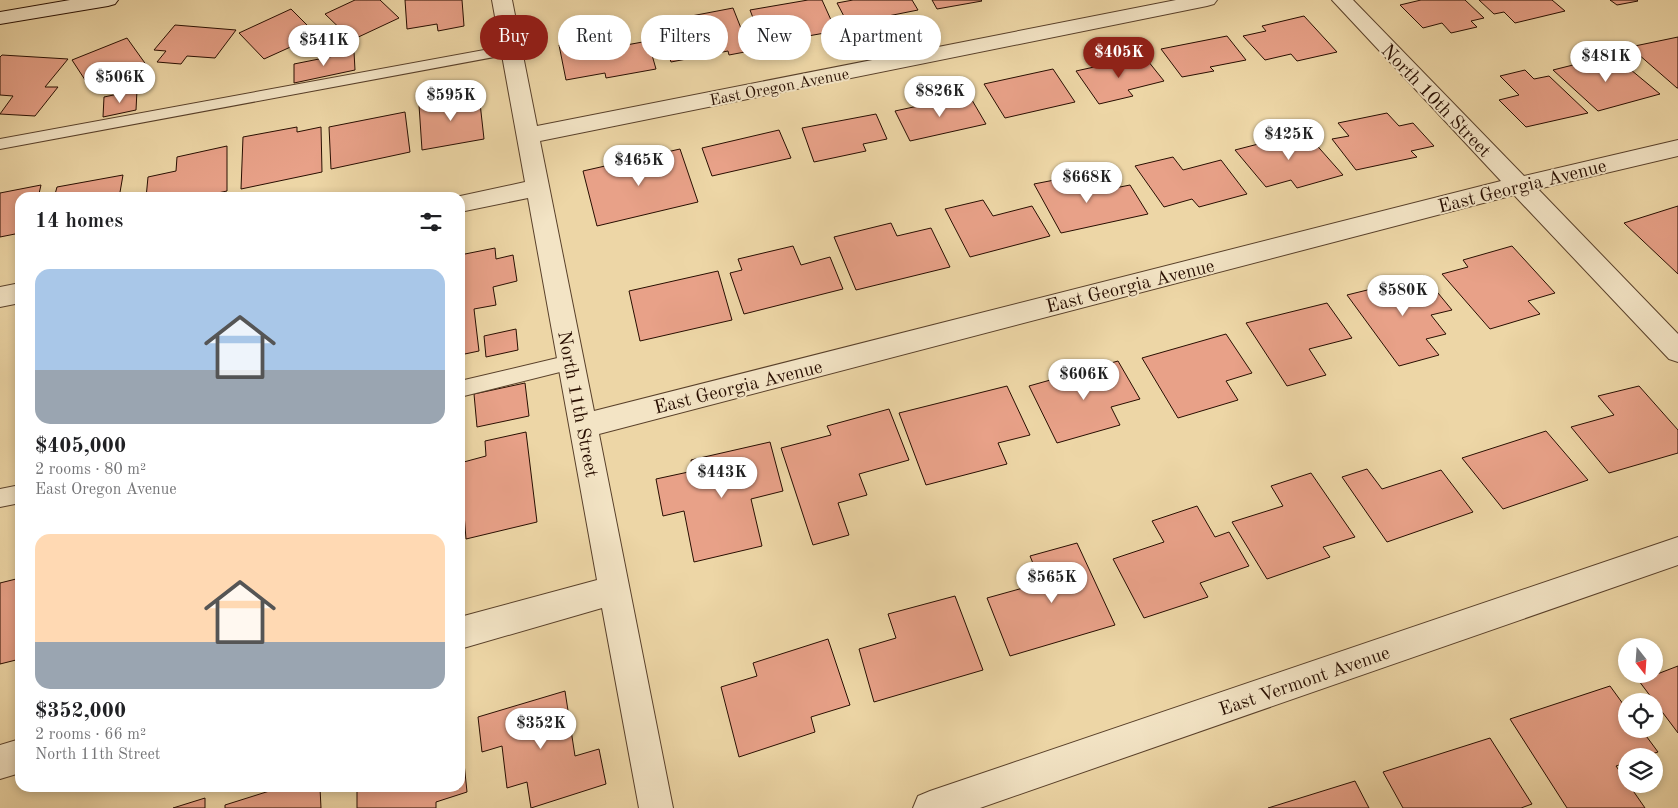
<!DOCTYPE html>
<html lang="en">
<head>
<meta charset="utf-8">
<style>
  :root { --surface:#fff; --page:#f6f6f6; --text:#202124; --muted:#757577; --accent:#8f2418 }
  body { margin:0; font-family:"Old Standard TT",serif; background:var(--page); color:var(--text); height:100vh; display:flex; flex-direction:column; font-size:19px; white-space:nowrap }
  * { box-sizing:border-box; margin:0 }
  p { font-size:16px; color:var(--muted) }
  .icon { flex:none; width:28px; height:28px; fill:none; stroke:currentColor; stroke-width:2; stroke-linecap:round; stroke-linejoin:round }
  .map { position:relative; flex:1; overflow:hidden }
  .sheet { position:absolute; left:15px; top:192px; width:450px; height:600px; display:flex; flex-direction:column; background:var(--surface); border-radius:15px; box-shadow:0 2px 8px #0003 }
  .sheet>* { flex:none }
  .hud { position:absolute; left:480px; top:15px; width:475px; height:45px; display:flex; gap:10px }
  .needle { width:32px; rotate:163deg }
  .fabs { position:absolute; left:1618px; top:638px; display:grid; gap:10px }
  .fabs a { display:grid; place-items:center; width:45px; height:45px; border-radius:50%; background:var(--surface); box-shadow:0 2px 8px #0003; font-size:25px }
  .price { position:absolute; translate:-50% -42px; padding:0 11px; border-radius:18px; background:#fff; color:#222; font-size:16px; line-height:32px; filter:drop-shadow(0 1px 2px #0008) }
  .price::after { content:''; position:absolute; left:50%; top:30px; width:15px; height:11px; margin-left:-8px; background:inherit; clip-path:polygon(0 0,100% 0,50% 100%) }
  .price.on { background:var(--accent); color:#fff }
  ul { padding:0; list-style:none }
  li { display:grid; align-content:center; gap:10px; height:265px; padding:0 20px }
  li span { display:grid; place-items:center; height:155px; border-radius:15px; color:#555 }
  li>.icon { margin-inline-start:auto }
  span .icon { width:90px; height:90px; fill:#fffc; stroke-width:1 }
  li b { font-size:21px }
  h2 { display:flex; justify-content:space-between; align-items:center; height:60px; padding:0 20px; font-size:21px }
  .chip { padding:0 18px; border-radius:22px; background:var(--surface); box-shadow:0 2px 8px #0003; font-size:18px; line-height:45px }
  .chip.on { background:var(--accent); color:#fff }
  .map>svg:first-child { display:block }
  .building { fill:#e8a188; stroke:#280e01 }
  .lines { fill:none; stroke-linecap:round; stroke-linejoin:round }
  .lane-casing { stroke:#59402a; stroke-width:2 }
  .street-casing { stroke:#59402a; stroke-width:2 }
  .secondary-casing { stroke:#280e01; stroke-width:2 }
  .lane { fill:#f3e4c5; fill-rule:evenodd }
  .street { fill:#f3e4c5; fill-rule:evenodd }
  .secondary { fill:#f3e4c5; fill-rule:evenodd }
  .labels { text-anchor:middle; stroke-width:4; stroke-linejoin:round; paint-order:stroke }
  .far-street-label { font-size:16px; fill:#280e01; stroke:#f3e4c5 }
  .street-label { font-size:19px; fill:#280e01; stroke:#f3e4c5 }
</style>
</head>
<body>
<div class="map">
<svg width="1678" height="808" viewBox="0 0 1678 808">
  <rect width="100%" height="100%" fill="#edd6a6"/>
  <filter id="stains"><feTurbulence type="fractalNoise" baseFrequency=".004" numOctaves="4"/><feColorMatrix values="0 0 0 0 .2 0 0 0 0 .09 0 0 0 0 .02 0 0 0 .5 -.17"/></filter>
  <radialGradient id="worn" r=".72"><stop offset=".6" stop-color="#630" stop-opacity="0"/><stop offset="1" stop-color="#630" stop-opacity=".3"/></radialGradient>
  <!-- building -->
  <g class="building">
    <polygon points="355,0 380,0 399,18 352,40 325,14"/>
    <polygon points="405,0 462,0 464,26 438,31 437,24 407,29"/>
    <polygon points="808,0 822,0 836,31 763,44 750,10"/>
    <polygon points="853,0 912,0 918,10 848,24 837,3"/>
    <polygon points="932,0 981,0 982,1 937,9"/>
    <polygon points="1421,0 1465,0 1484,18 1471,21 1477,27 1451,33 1442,23 1423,28 1400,5"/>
    <polygon points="1479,0 1552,0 1565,11 1515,23 1504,12 1494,14"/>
    <polygon points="1610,0 1637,0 1638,1 1617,5"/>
    <polygon points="733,8 750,51 729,55 728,51 671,62 663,39 692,33 686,17"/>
    <polygon points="291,9 317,35 264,59 239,33"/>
    <polygon points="1304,16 1337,52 1297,61 1291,54 1265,60 1243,36 1266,31 1262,26"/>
    <polygon points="175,25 236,30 215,58 187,56 181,64 157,62 166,51 154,50"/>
    <polygon points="1227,36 1246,60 1210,67 1214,71 1182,77 1161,49"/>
    <polygon points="607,37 610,48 648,41 656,69 606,78 605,73 566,80 559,45"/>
    <polygon points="1678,37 1678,88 1677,88 1630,47"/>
    <polygon points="127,38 147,66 91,89 72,60"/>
    <polygon points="354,52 355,70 294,83 294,64"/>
    <polygon points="2,55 68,59 45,87 58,87 35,116 0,114 13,96 0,95 0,57"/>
    <polygon points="1613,55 1660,94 1598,111 1553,70"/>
    <polygon points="1144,56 1164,81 1128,90 1133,96 1099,104 1076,71"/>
    <polygon points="1053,69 1075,102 1005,118 984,84"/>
    <polygon points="1525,70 1534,79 1549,76 1588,113 1526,127 1499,100 1519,95 1500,76"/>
    <polygon points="137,90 136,110 103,117 104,97"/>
    <polygon points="479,94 484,139 422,150 419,105"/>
    <polygon points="969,95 986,124 910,141 895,111"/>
    <polygon points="405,112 410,152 331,169 329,127"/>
    <polygon points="1387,113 1399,126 1413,123 1434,146 1411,151 1417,157 1356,170 1332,139 1349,136 1338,123"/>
    <polygon points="876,114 887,139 863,144 866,151 814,162 802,128"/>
    <polygon points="297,127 297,132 321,127 322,172 241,189 243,137"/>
    <polygon points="779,130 791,158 712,176 702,148"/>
    <polygon points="1305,132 1343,175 1297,188 1291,180 1266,187 1235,150"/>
    <polygon points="227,146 227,191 195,198 146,198 148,177 176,171 177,157"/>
    <polygon points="680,149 698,202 597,226 583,171"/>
    <polygon points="1173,157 1183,170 1221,160 1247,194 1199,207 1192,199 1164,207 1135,166"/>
    <polygon points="123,175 119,198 54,198 57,187"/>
    <polygon points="1080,175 1090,193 1130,185 1148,214 1061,233 1034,184"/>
    <polygon points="41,185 38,198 20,198 20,233 0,237 0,193"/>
    <polygon points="983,200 993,216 1032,206 1050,236 970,257 945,209"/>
    <polygon points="1678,206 1678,274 1624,223"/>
    <polygon points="891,223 897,236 931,228 950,267 856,290 834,237"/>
    <polygon points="793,246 801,265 830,257 843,289 744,314 730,273 742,270 738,259"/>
    <polygon points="1512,246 1555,293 1528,301 1540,314 1490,329 1442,274 1468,267 1463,260"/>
    <polygon points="495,248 496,259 513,255 517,281 493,287 496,305 474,309 479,351 460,355 460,255"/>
    <polygon points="718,271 732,320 640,341 629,291"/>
    <polygon points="1424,276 1452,310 1431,315 1446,334 1426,339 1439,355 1399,366 1347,295"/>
    <polygon points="1327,303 1352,338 1309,349 1326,375 1287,386 1246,323"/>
    <polygon points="516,329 518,350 486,357 484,336"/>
    <polygon points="1226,334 1252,373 1226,381 1238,400 1178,418 1142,358"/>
    <polygon points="1118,361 1140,399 1111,407 1120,425 1057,443 1029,386"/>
    <polygon points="525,383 529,416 477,427 474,394"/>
    <polygon points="1007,386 1030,435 998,443 1007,464 926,485 899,413"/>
    <polygon points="1639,386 1678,430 1678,453 1609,473 1571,427 1614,415 1598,396"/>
    <polygon points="889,409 909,460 859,474 867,495 838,503 849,535 813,545 781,448 831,435 827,426"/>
    <polygon points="1546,431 1588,480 1503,509 1462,458"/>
    <polygon points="526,432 537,522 466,539 460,463 486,456 485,441"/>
    <polygon points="770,442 783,491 751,499 762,546 694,562 684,511 663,516 656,479 693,471 691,460"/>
    <polygon points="1367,469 1382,489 1441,470 1473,512 1387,542 1342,477"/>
    <polygon points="1311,473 1355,537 1323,547 1330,557 1267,579 1232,522 1283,506 1271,486"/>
    <polygon points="1197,506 1215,537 1229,532 1249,566 1200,583 1208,597 1144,618 1113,559 1164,542 1152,521"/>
    <polygon points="1077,543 1115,625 1010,656 987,598 1041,583 1030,556"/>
    <polygon points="20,578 20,659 0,664 0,583"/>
    <polygon points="955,596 983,670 874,702 859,649 896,638 888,614"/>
    <polygon points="828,639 850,705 811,717 815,732 739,757 721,687 757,676 753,663"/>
    <polygon points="1678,666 1678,733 1639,681"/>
    <polygon points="1610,686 1626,708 1626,729 1641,729 1658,752 1645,756 1626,756 1626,763 1616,766 1645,808 1567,808 1510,719"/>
    <polygon points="565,691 575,756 599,749 606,784 531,808 527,782 507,788 502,746 482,752 478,717"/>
    <polygon points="461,734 467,792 436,802 436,808 357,808 357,788 460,788"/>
    <polygon points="1490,738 1532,804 1521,808 1403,808 1383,772"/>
    <polygon points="1355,781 1369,808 1268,808"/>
    <polygon points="279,788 320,788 321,808 225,808 225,805"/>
    <polygon points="205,798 205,808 173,808"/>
  </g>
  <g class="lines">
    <!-- lane casing -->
    <g class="lane-casing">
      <g id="lane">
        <polygon points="511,45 516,47 518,50 516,53 0,149 0,139"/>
        <polygon points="570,355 576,358 579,363 576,368 460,397 460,381"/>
        <polygon points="20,485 20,503 0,507 0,489"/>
      </g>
    </g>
    <!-- street casing -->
    <g class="street-casing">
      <g id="street">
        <polygon points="492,0 512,0 537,126 1176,0 1217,0 1214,4 1207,6 540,141 594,411 1501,181 1332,0 1353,0 1524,176 1678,140 1678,156 1538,189 1678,334 1678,362 1669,359 1514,195 599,434 673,808 639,808 602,608 460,649 460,617 597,580 528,198 460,212 460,198 451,198 525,182"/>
        <polygon points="20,283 20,303 0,307 0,287"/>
        <polygon points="1678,537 1678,565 980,808 913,808 918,796 930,791"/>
        <polygon points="20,739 20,773 0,779 0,745"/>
      </g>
    </g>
    <!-- secondary casing -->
    <g class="secondary-casing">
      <polygon id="secondary" points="70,0 118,0 115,4 108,6 0,24 0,12"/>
    </g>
    <!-- lane -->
    <use href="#lane" class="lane"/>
    <!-- street -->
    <use href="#street" class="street"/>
    <!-- secondary -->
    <use href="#secondary" class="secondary"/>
  </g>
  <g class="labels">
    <!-- far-street labels -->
    <g class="far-street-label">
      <text transform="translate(779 86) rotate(-11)" y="6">East Oregon Avenue</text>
    </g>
    <!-- street labels -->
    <g class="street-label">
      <text transform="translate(1437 100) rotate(46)" y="7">North 10th Street</text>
      <text transform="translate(1522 185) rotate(-14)" y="7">East Georgia Avenue</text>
      <text transform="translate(1130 285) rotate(-14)" y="7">East Georgia Avenue</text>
      <text transform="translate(738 386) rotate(-14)" y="7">East Georgia Avenue</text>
      <text transform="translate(579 404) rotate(79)" y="7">North 11th Street</text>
      <text transform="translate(1304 680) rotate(-19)" y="7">East Vermont Avenue</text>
    </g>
  </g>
  <rect width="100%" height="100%" filter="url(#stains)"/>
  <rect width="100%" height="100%" fill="url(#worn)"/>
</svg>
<div class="fabs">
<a><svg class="needle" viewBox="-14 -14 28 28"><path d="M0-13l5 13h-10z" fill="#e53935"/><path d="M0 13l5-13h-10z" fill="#757577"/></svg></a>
<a><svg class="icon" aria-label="locate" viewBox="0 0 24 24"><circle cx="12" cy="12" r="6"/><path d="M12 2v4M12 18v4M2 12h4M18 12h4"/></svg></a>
<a><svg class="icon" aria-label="layers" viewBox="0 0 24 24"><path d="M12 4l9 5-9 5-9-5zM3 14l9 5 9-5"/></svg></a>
</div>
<b class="price" style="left:324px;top:67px">$541K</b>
<b class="price on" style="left:1119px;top:79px">$405K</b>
<b class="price" style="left:1606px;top:83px">$481K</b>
<b class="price" style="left:120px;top:104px">$506K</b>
<b class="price" style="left:940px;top:118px">$826K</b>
<b class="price" style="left:451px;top:122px">$595K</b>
<b class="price" style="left:1289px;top:161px">$425K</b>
<b class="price" style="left:639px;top:187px">$465K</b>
<b class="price" style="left:1087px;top:204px">$668K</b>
<b class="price" style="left:1403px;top:317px">$580K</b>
<b class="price" style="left:1084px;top:401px">$606K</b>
<b class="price" style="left:722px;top:499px">$443K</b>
<b class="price" style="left:1052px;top:604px">$565K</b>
<b class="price" style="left:541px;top:750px">$352K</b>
<div class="hud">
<a class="chip on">Buy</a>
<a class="chip">Rent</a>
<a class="chip">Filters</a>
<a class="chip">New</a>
<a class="chip">Apartment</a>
</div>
<section class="sheet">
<h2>14 homes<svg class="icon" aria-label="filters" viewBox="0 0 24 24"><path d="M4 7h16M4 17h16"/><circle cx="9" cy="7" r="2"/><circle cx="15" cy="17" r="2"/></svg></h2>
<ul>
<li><span style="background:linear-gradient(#a9c7e8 65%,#9aa5b1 0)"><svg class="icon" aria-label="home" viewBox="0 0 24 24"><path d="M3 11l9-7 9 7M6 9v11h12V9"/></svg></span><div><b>$405,000</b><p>2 rooms · 80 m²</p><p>East Oregon Avenue</p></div></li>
<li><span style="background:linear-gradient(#ffd9b3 70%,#9aa5b1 0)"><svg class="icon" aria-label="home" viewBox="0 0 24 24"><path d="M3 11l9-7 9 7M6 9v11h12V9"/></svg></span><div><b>$352,000</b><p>2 rooms · 66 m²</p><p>North 11th Street</p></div></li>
</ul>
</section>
</div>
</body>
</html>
